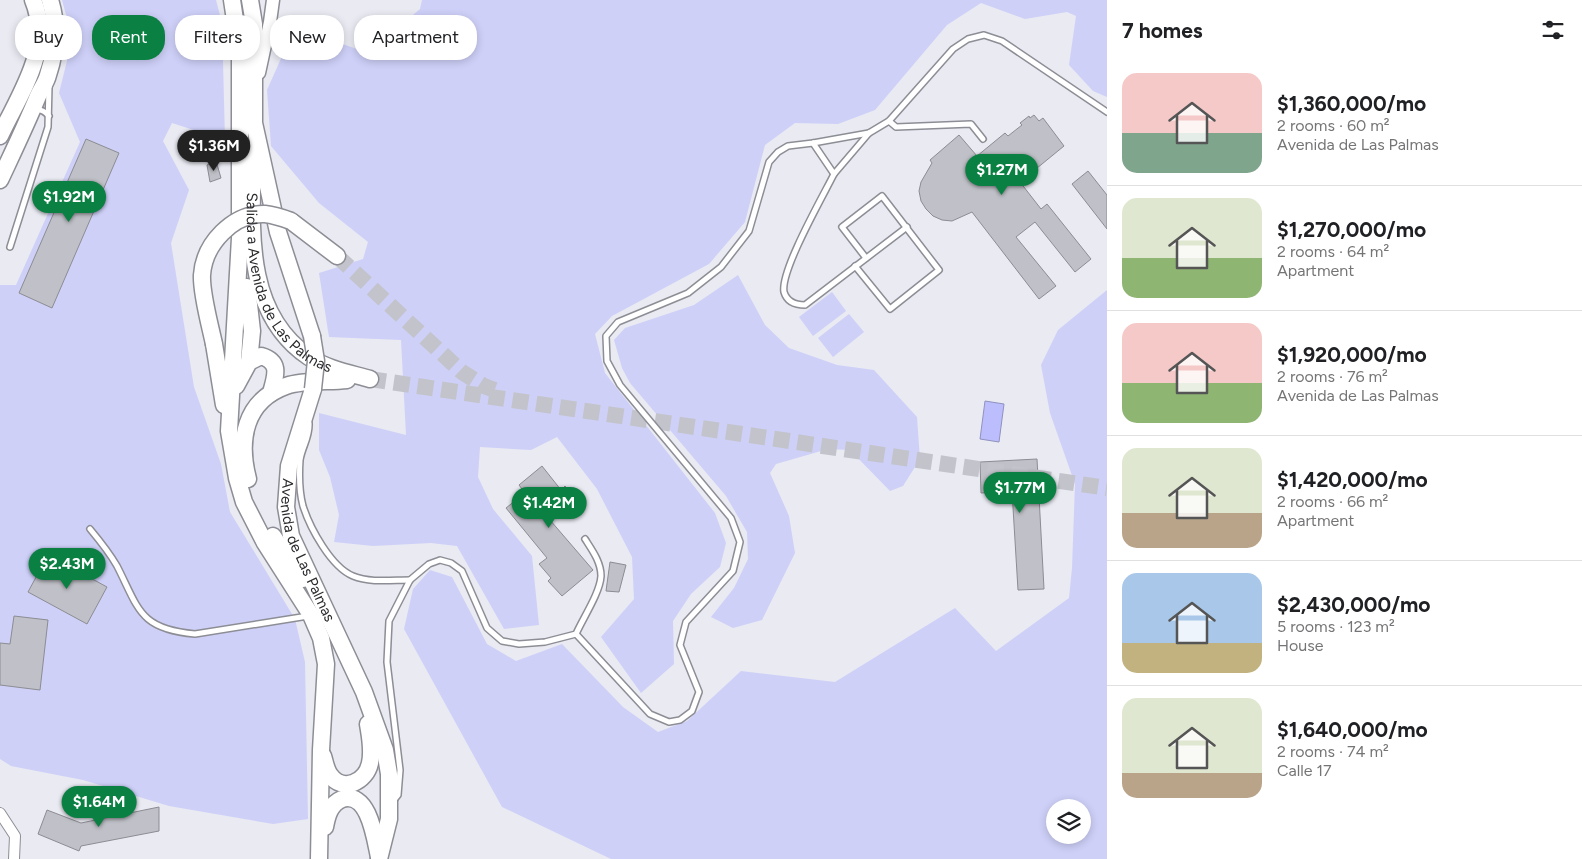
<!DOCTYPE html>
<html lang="en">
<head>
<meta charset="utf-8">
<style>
  :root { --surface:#fff; --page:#f2f2f2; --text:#202124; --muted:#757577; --line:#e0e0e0; --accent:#0b8043 }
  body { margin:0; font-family:Figtree,sans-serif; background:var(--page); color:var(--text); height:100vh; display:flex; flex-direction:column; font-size:19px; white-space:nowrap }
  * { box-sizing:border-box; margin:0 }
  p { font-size:16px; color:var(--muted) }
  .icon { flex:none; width:28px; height:28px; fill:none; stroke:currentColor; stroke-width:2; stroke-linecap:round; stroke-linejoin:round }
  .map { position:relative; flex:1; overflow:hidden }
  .side { display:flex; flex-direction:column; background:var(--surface); width:475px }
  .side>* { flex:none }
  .guide { position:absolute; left:15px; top:15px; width:475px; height:45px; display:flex; gap:10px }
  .tools { position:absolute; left:1046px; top:799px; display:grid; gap:10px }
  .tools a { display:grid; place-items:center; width:45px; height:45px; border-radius:50%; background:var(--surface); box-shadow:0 2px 8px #0003; font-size:25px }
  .price { position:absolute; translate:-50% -42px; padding:0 11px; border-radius:18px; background:var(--accent); color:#fff; font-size:16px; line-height:32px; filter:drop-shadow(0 1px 2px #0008) }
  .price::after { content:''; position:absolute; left:50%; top:30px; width:15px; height:11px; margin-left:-8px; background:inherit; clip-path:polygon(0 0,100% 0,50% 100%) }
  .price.active { background:#222; color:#fff }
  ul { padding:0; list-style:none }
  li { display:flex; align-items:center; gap:15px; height:125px; padding:0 15px }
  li+li { border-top:1px solid var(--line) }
  li span { display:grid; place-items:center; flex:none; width:140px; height:100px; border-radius:15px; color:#555 }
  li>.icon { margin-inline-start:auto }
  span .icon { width:60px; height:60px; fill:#fffc; stroke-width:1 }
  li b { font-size:21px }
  h2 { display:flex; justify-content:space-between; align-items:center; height:60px; padding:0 15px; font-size:21px }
  .chip { padding:0 18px; border-radius:20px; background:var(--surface); box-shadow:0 2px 8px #0003; font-size:18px; line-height:45px }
  .chip.active { background:var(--accent); color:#fff }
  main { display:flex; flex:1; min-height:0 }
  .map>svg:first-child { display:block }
  .green { fill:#ced0f8; fill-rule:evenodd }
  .water { fill:#bbbdfd; stroke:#9092bf }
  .building { fill:#c0c0c8; stroke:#8c8c93 }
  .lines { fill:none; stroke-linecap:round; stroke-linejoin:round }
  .primary-tunnel { stroke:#c3c4cb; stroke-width:16; stroke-dasharray:16 8; stroke-linecap:butt }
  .service-casing { stroke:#8d8e95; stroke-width:8 }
  .minor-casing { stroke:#8d8e95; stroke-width:12 }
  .tertiary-casing { stroke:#8d8e95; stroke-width:15 }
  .primary-casing { stroke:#8d8e95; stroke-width:19 }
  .service { stroke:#fff; stroke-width:5 }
  .minor { stroke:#fff; stroke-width:10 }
  .tertiary { stroke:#fff; stroke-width:12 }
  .primary { stroke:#fff; stroke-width:16 }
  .primary-bridge-casing { stroke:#8d8e95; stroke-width:19; stroke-linecap:butt }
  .primary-bridge { stroke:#fff; stroke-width:16 }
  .labels { text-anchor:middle; stroke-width:4.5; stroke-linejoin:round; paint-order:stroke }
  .street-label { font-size:15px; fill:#2c2c2f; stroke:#f7f7fe }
</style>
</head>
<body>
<main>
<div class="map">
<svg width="1107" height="859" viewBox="0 0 1107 859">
  <rect width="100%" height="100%" fill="#e9eaf2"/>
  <!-- green -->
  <g class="green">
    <polygon points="62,0 216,0 222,23 225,140 172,123 163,141 189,190 171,243 194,387 221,464 230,512 295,619 305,662 308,819 273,824 169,806 83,780 11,766 0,759 0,285 16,285 80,142 59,93 67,61 68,22"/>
    <polygon points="422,0 1107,0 1107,97 1093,91 1069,65 1076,16 1067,12 1025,19 981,3 947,25 875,110 838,124 795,123 765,145 745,222 709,264 612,316 595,334 605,373 715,513 726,543 720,567 691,594 673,621 674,664 641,693 601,637 634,599 632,557 597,489 557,437 531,450 480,447 478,477 493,509 532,556 539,625 504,629 457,546 431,543 373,546 334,542 339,515 330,477 319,450 319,413 406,435 401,340 329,337 319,273 363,259 368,242 319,203 271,146 267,90 295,27 368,53 420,9"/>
    <polygon points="738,275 765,325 789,348 837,365 874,370 917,417 920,459 903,486 890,491 850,450 828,449 776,464 770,473 789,516 795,553 762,620 733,628 711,617 734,588 748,559 747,532 726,496 630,383 622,368 614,340 625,328 694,305"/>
    <path d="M1107,290V859H611L502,807L404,629L413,589L430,570L452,577L487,644L516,661L562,644L623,707L658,732L687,721L741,671L835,682L955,608L996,651L1069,598L1072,568L1075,484L1050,413L1041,365L1058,330ZM1055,808H1082V835H1055Z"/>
    <polygon points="832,292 846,311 813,336 799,317"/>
    <polygon points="849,314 864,332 833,357 818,338"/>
  </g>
  <!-- water -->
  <polygon class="water" points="985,401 1004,404 999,442 980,439"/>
  <!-- building -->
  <g class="building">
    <polygon points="1034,115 1039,121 1043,118 1064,146 1020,182 1041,209 1047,204 1091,259 1075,272 1035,222 1016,237 1056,286 1039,299 972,212 952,221 942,220 933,216 926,209 921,201 919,191 921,182 932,163 930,160 959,135 977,156 1005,133 1008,136 1022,125 1020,123 1029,116 1030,118"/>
    <polygon points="201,138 207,154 190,159 186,143"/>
    <polygon points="86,139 119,153 52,308 19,293"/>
    <polygon points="216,161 221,178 210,182 207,165"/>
    <polygon points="1088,171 1107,195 1107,229 1072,184"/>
    <polygon points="1037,459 1044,589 1018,590 1012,491 981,493 980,462"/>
    <polygon points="542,466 561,490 565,486 575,499 550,520 593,570 562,596 548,581 551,578 539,564 547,558 506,508 525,493 519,485"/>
    <polygon points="48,555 107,587 87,624 28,592"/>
    <polygon points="610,562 626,565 619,592 606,591"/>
    <polygon points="14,616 48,620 40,690 0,685 0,643 10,644"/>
    <polygon points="159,807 159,831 81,846 79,851 38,834 47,810 81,823"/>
  </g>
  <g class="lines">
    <!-- primary-tunnel -->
    <g class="primary-tunnel">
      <polyline points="337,256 462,372 484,386 500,392"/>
      <polyline points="370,379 1107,488"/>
    </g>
    <!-- service casing -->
    <g class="service-casing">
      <g id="service">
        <path d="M35,110C42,109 45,112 49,116"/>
        <polyline points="889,121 896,127 971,124 983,139"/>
        <polyline points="813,143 834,174 869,133"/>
        <path d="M834,174C823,196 780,271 784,292C787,302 796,305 805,305L907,227"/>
        <polyline points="10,247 48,127 49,86"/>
        <polyline points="855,266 890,309 939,270 882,196 842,227 866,258"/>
        <path d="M309,423C310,437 302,447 300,460C299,475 299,491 303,506C310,528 331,567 353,576C370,583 392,580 410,580"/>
        <path d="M90,529C100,541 109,552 117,566C139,609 139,629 195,634L308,616"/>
        <path d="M576,634C583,618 600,593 601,576C601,562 592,550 585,539"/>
        <polyline points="394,800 398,795 400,770 387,662 389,621 410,580 429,564 440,560 451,563 462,571 487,628 502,641 519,644 545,642 576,634 650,714 669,722 680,720 692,711 699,692 680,645 686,622 733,571 740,542 731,518 620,385 607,361 606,336 618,322 688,293 721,267 749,231 769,162 778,152 788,146 813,143 869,133 889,121 953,49 968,39 984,35 1002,41 1107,112"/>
      </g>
    </g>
    <!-- minor casing -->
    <g class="minor-casing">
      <polyline id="minor" points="0,813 15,836 14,859"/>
    </g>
    <!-- tertiary casing -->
    <g class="tertiary-casing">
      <polyline id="tertiary" points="259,73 270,22 273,0"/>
    </g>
    <!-- primary casing -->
    <g class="primary-casing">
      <g id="primary">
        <polyline points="232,0 240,53 240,238 229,431 237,478 244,502 265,543 311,615 321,638 326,664 321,750 319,859"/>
        <polyline points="250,0 254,24 254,123 278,232 312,336"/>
        <path d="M0,136C20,93 53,48 33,0"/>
        <path id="s1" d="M253,150C252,222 241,311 309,357C327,369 349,373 370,379"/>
        <path d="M0,180C13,152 26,125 38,96C41,89 46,83 48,75C56,51 58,25 50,0"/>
        <polyline points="291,221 337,256"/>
        <polyline points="247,287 252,331 249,362"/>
        <polyline points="214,344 224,405"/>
        <path d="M236,386L249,362L261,356C282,362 275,377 271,393"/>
        <path id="s2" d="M313,389L289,466L286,507L291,536L364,692L385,750L389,774V819L379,859"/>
        <path d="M248,479C238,441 244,401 286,386C304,380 327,382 347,380"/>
        <polyline points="273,536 295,570 303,579"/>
        <path d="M323,756C325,762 326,770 330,775C343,793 366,782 370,763C373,750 370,737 368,724"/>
        <path d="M325,827C327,816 330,804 342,799C369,790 375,839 379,857"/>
      </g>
    </g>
    <!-- service -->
    <use href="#service" class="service"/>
    <!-- minor -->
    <use href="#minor" class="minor"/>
    <!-- tertiary -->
    <use href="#tertiary" class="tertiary"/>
    <!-- primary -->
    <use href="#primary" class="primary"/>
    <!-- primary-bridge casing -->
    <g class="primary-bridge-casing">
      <g id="primary-bridge">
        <polyline points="312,336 316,361 313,389"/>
        <path d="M214,344C210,325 201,293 202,275C204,244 233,213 265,214C274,215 283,218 291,221"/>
      </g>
    </g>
    <!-- primary-bridge -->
    <use href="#primary-bridge" class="primary-bridge"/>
  </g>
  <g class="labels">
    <!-- street labels -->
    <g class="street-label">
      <text dy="5" stroke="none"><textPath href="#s1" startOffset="146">Salida a Avenida de Las Palmas</textPath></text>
      <text dy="5" stroke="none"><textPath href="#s2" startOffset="169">Avenida de Las Palmas</textPath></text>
    </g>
  </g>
</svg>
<div class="tools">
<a><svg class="icon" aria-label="layers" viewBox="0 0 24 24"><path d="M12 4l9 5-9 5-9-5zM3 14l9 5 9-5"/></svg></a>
</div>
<b class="price active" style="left:214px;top:172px">$1.36M</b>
<b class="price" style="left:1002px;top:196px">$1.27M</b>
<b class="price" style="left:69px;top:223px">$1.92M</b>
<b class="price" style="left:1020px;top:514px">$1.77M</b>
<b class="price" style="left:549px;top:529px">$1.42M</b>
<b class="price" style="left:67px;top:590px">$2.43M</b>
<b class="price" style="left:99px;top:828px">$1.64M</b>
<div class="guide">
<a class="chip">Buy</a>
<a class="chip active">Rent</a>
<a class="chip">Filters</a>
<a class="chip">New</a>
<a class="chip">Apartment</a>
</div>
</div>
<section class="side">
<h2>7 homes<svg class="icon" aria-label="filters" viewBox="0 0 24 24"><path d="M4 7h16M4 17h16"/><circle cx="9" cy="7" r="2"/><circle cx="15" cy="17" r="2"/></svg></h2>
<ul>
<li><span style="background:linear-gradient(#f6c9c9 60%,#7fa58c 0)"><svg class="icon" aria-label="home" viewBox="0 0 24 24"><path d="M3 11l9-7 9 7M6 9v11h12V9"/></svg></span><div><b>$1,360,000/mo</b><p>2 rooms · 60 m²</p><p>Avenida de Las Palmas</p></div></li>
<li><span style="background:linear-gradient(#dfe7d0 60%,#8fb573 0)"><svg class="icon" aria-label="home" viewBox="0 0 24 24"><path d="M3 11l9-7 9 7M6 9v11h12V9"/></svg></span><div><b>$1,270,000/mo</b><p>2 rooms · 64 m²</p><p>Apartment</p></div></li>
<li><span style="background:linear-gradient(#f6c9c9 60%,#8fb573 0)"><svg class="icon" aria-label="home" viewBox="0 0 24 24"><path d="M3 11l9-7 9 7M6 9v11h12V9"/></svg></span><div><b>$1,920,000/mo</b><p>2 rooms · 76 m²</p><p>Avenida de Las Palmas</p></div></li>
<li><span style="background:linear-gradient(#dfe7d0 65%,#b9a48a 0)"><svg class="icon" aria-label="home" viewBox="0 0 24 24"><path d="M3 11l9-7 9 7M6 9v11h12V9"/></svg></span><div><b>$1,420,000/mo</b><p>2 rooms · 66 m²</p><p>Apartment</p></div></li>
<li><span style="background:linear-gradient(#a9c7e8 70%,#c2b280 0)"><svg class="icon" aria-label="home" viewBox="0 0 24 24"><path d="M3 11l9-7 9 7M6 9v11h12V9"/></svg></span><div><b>$2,430,000/mo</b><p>5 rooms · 123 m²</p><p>House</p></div></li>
<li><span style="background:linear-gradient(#dfe7d0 75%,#b9a48a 0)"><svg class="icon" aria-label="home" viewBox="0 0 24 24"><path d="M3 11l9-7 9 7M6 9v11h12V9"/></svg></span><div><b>$1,640,000/mo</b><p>2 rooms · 74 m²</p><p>Calle 17</p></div></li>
</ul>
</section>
</main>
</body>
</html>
